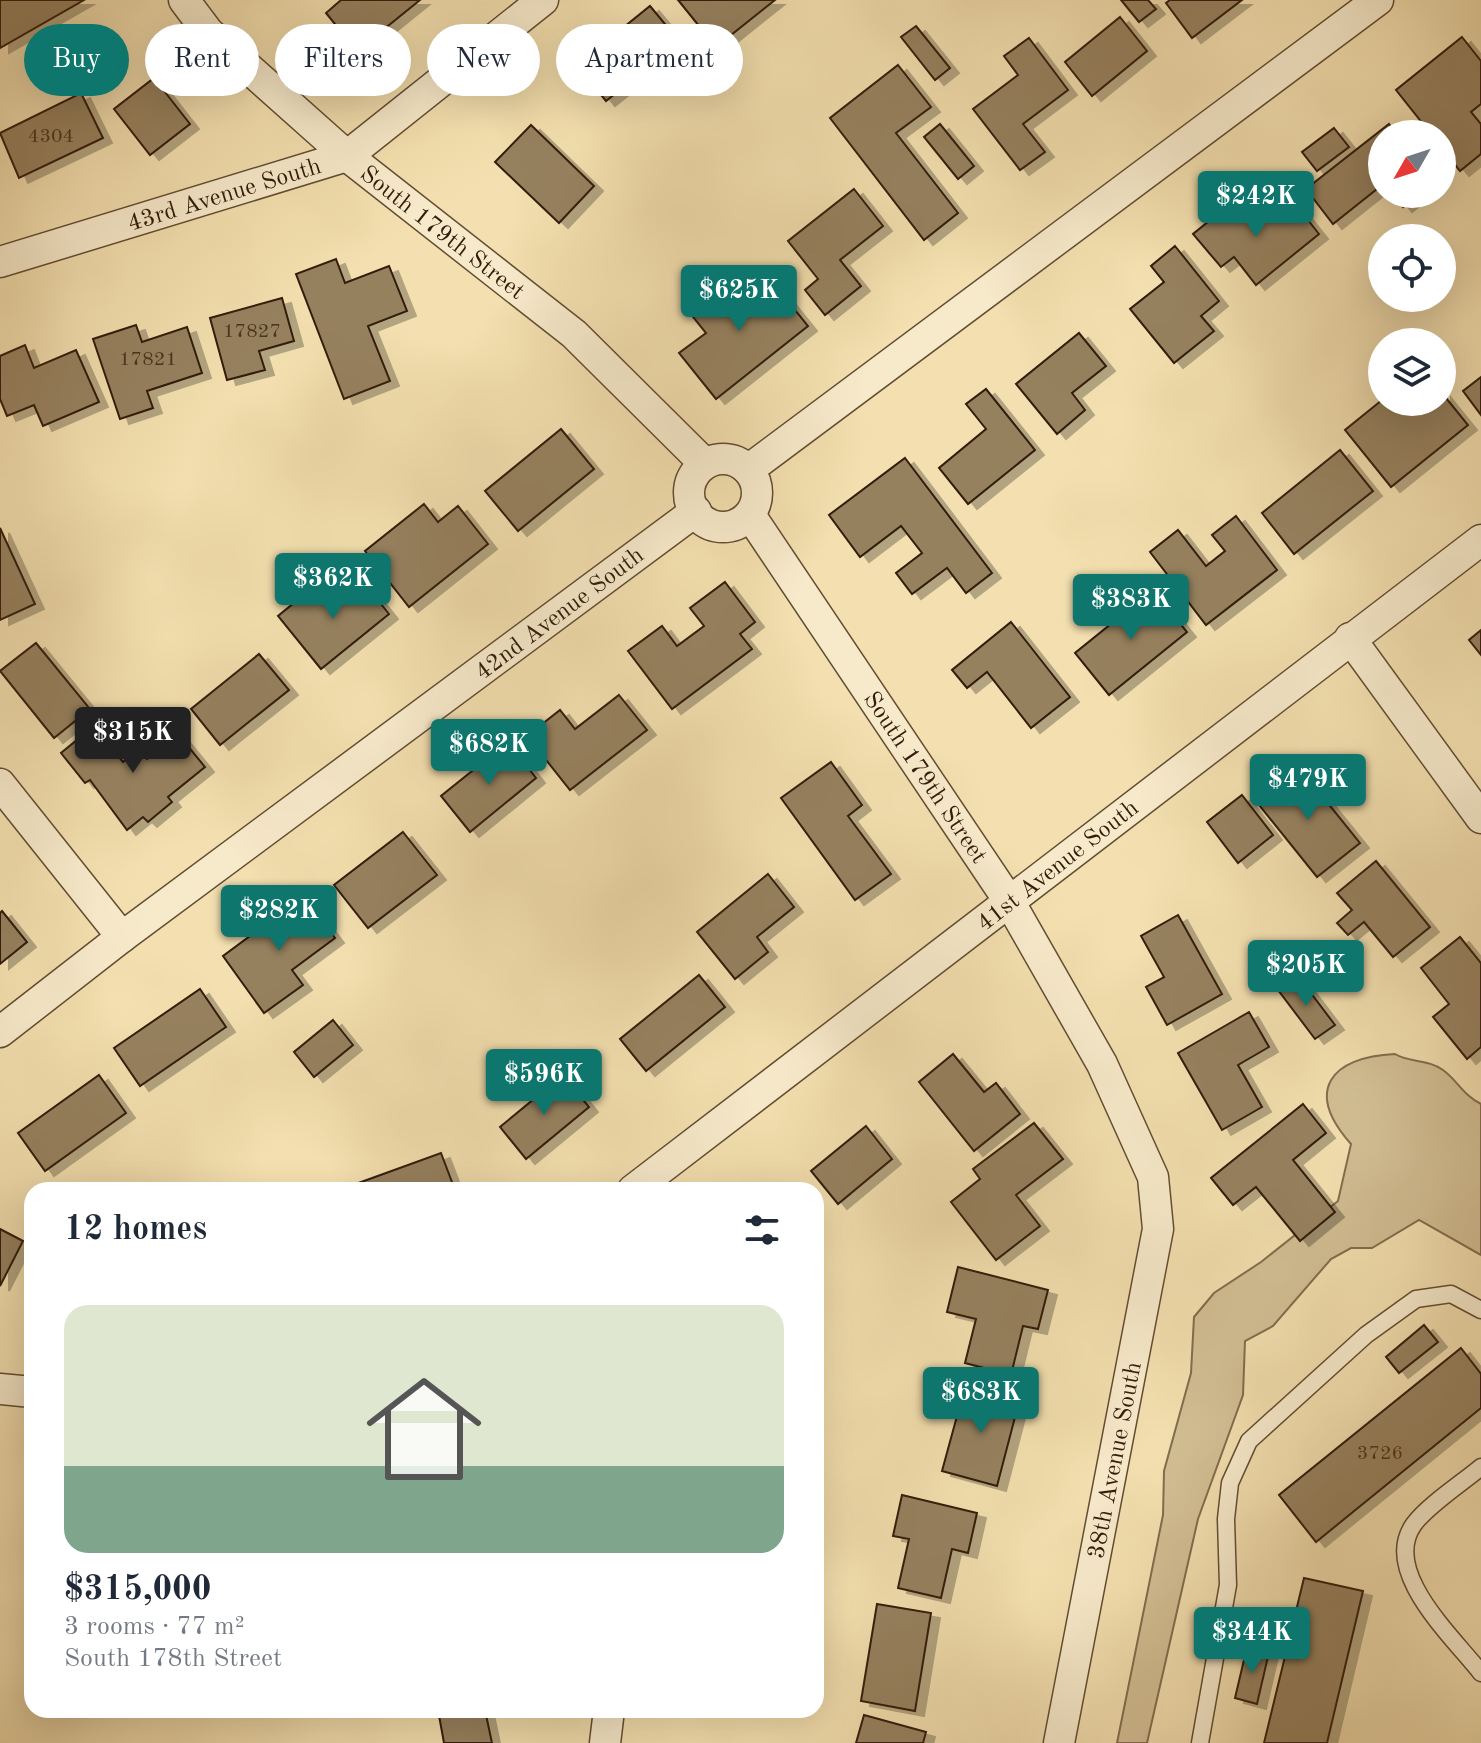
<!DOCTYPE html>
<html lang="en">
<head>
<meta charset="utf-8">
<style>
  :root { --surface:#fff; --page:#f6f6f7; --text:#1f2937; --muted:#747a83; --line:#e0e1e3; --accent:#0f766e }
  body { margin:0; font-family:"Old Standard TT",serif; background:var(--page); color:var(--text); height:100vh; display:flex; flex-direction:column; font-size:30px; white-space:nowrap }
  * { box-sizing:border-box; margin:0 }
  p { font-size:26px; color:var(--muted) }
  .icon { flex:none; width:44px; height:44px; fill:none; stroke:currentColor; stroke-width:2; stroke-linecap:round; stroke-linejoin:round }
  .map { position:relative; flex:1; overflow:hidden }
  .drawer { position:absolute; left:24px; top:1182px; width:800px; height:536px; display:flex; flex-direction:column; background:var(--surface); border-radius:24px; box-shadow:0 8px 32px #0002 }
  .drawer>* { flex:none }
  .top-card { position:absolute; left:24px; top:24px; width:800px; height:72px; display:flex; gap:16px }
  .needle { width:52px; rotate:231deg }
  .fabs { position:absolute; left:1368px; top:120px; display:grid; gap:16px }
  .fabs a { display:grid; place-items:center; width:88px; height:88px; border-radius:50%; background:var(--surface); box-shadow:0 8px 32px #0002; font-size:40px }
  .price { position:absolute; translate:-50% -68px; padding:0 18px; border-radius:8px; background:var(--accent); color:#fff; font-size:26px; line-height:52px; filter:drop-shadow(0 2px 4px #0008) }
  .price::after { content:''; position:absolute; left:50%; top:48px; width:24px; height:18px; margin-left:-12px; background:inherit; clip-path:polygon(0 0,100% 0,50% 100%) }
  .price.selected { background:#222; color:#fff }
  ul { padding:0; list-style:none }
  li { display:grid; align-content:center; gap:16px; height:424px; padding:0 40px }
  li+li { border-top:2px solid var(--line) }
  li span { display:grid; place-items:center; height:248px; border-radius:24px; color:#555 }
  li>.icon { margin-inline-start:auto }
  span .icon { width:144px; height:144px; fill:#fffc; stroke-width:1 }
  li b { font-size:34px }
  h2 { display:flex; justify-content:space-between; align-items:center; height:96px; padding:0 40px; font-size:34px }
  .chip { padding:0 28px; border-radius:36px; background:var(--surface); box-shadow:0 8px 32px #0002; font-size:28px; line-height:72px }
  .chip.selected { background:var(--accent); color:#fff }
  .map>svg:first-child { display:block }
  .green { fill:#d2be93; stroke:#826d4e; stroke-width:2 }
  .building { fill:#96815f; stroke:#321c09; stroke-width:2; filter:url(#shadow) }
  .lines { fill:none; stroke-linecap:round; stroke-linejoin:round }
  .lane-casing { stroke:#624d32; stroke-width:19 }
  .street-casing { stroke:#624d32; stroke-width:33 }
  .lane { stroke:#f7eacb; stroke-width:16 }
  .street { stroke:#f7eacb; stroke-width:30 }
  .labels { text-anchor:middle; stroke-width:6; stroke-linejoin:round; paint-order:stroke }
  .number-label { font-size:20px; fill:#4b351e }
  .street-label { font-size:24px; fill:#321c09; stroke:#f7eacb }
</style>
</head>
<body>
<div class="map">
<svg width="1481" height="1743" viewBox="0 0 1481 1743">
  <defs>
    <filter id="shadow"><feDropShadow dx="9" dy="5" stdDeviation="0" flood-color="#0004"/></filter>
  </defs>
  <rect width="100%" height="100%" fill="#f3dfaf"/>
  <filter id="stains"><feTurbulence type="fractalNoise" baseFrequency=".0025" numOctaves="4"/><feColorMatrix values="0 0 0 0 .2 0 0 0 0 .09 0 0 0 0 .02 0 0 0 .5 -.17"/></filter>
  <radialGradient id="worn" r=".72"><stop offset=".6" stop-color="#630" stop-opacity="0"/><stop offset="1" stop-color="#630" stop-opacity=".3"/></radialGradient>
  <!-- green -->
  <path class="green" d="M1395,1054C1410,1063 1428,1059 1443,1070C1458,1081 1462,1094 1481,1104V1255L1419,1220L1372,1248H1351L1331,1259L1273,1326L1245,1341L1243,1395L1198,1519L1147,1743H1117L1163,1515L1164,1471L1191,1373L1194,1317L1214,1293L1261,1262L1338,1201L1351,1144C1304,1091 1330,1057 1395,1054Z"/>
  <!-- building -->
  <g class="building">
    <polygon points="0,0 84,0 0,48"/>
    <polygon points="341,0 420,0 357,51 326,13"/>
    <polygon points="678,0 775,0 716,47"/>
    <polygon points="1121,0 1148,0 1156,9 1139,22"/>
    <polygon points="1170,0 1242,0 1192,38 1166,3"/>
    <polygon points="650,6 680,42 606,101 577,65"/>
    <polygon points="1120,17 1147,51 1092,96 1065,62"/>
    <polygon points="916,26 950,68 935,80 901,37"/>
    <polygon points="1462,37 1481,61 1481,104 1471,112 1481,124 1481,154 1460,171 1442,148 1442,134 1431,134 1396,90"/>
    <polygon points="1029,38 1068,90 1023,124 1045,152 1020,170 973,109 1018,75 1004,56"/>
    <polygon points="898,65 931,107 896,133 958,213 924,240 830,118"/>
    <polygon points="154,78 190,124 150,155 114,109"/>
    <polygon points="81,93 103,138 19,178 0,133"/>
    <polygon points="940,124 974,166 958,179 924,137"/>
    <polygon points="1389,124 1397,134 1382,134 1382,185 1333,224 1306,189"/>
    <polygon points="531,125 594,186 559,223 495,162"/>
    <polygon points="1334,128 1349,147 1317,171 1302,152"/>
    <polygon points="854,189 883,226 840,260 861,286 825,315 805,290 818,279 788,241"/>
    <polygon points="1393,194 1420,194 1403,207"/>
    <polygon points="1235,200 1257,228 1292,200 1319,234 1256,285 1234,257 1221,267 1193,234"/>
    <polygon points="1175,246 1219,301 1201,316 1214,331 1174,363 1130,309 1164,282 1151,266"/>
    <polygon points="336,259 345,283 389,266 407,311 368,326 390,381 344,399 296,274"/>
    <polygon points="771,280 808,326 716,399 679,353 706,333 685,307 714,284 725,298 747,281 756,292"/>
    <polygon points="282,298 294,341 259,351 265,370 227,380 210,318"/>
    <polygon points="136,325 142,342 187,327 202,373 147,391 153,408 120,419 93,339"/>
    <polygon points="1079,333 1106,366 1072,393 1085,410 1057,434 1016,384"/>
    <polygon points="25,345 34,368 76,350 99,402 43,426 34,405 7,416 0,399 0,356"/>
    <polygon points="1481,377 1481,415 1463,391"/>
    <polygon points="986,389 1035,450 968,504 939,468 986,429 966,404"/>
    <polygon points="1442,393 1468,425 1391,487 1345,430 1382,400 1410,402 1415,408 1423,402 1442,402"/>
    <polygon points="561,429 594,469 518,531 485,491"/>
    <polygon points="1340,450 1373,491 1294,554 1262,513"/>
    <polygon points="905,458 992,573 966,593 947,568 912,594 896,573 922,553 901,526 860,557 829,515"/>
    <polygon points="424,504 438,522 458,506 488,544 409,607 365,551"/>
    <polygon points="1236,516 1277,570 1206,625 1150,552 1178,530 1206,566 1225,551 1212,535"/>
    <polygon points="0,528 35,604 0,620"/>
    <polygon points="361,579 389,614 321,669 278,616 316,585 331,604"/>
    <polygon points="725,582 755,622 740,634 752,649 672,709 628,651 662,626 677,646 704,626 690,608"/>
    <polygon points="1153,590 1187,632 1109,695 1075,653"/>
    <polygon points="1011,622 1070,697 1031,728 987,672 967,688 952,670"/>
    <polygon points="1481,630 1481,655 1469,640"/>
    <polygon points="36,643 90,709 54,738 0,671"/>
    <polygon points="259,654 289,690 220,745 191,709"/>
    <polygon points="619,695 647,730 570,790 527,736 560,710 575,729"/>
    <polygon points="94,726 123,762 139,749 147,759 178,734 205,767 168,797 172,802 148,822 143,817 127,830 90,780 85,783 61,753"/>
    <polygon points="508,742 536,778 470,832 441,796"/>
    <polygon points="831,762 862,805 848,816 891,874 855,900 781,798"/>
    <polygon points="1298,766 1360,843 1317,877 1255,800"/>
    <polygon points="1242,795 1273,835 1238,863 1207,822"/>
    <polygon points="403,832 437,875 368,928 334,885"/>
    <polygon points="1376,861 1430,927 1393,957 1364,922 1348,935 1337,923 1352,910 1337,893"/>
    <polygon points="768,874 794,907 757,937 768,952 735,979 697,932"/>
    <polygon points="304,896 335,938 292,970 303,985 264,1013 223,956"/>
    <polygon points="2,911 27,942 0,964 0,913"/>
    <polygon points="1178,915 1222,994 1167,1025 1146,987 1164,977 1141,936"/>
    <polygon points="1460,937 1481,963 1481,1047 1467,1059 1433,1017 1449,1004 1421,968"/>
    <polygon points="699,975 725,1007 646,1071 620,1039"/>
    <polygon points="1298,976 1335,1025 1315,1039 1278,990"/>
    <polygon points="200,989 226,1027 140,1086 114,1048"/>
    <polygon points="1249,1012 1269,1047 1238,1065 1262,1107 1222,1130 1178,1053"/>
    <polygon points="333,1020 353,1045 314,1077 294,1052"/>
    <polygon points="953,1054 984,1092 996,1083 1020,1114 974,1151 919,1082"/>
    <polygon points="99,1075 126,1113 45,1171 18,1133"/>
    <polygon points="563,1075 589,1107 526,1159 500,1127"/>
    <polygon points="1303,1104 1326,1133 1293,1160 1335,1212 1300,1241 1256,1187 1233,1205 1211,1178"/>
    <polygon points="1034,1123 1063,1159 1016,1195 1040,1226 996,1260 951,1202 980,1179 973,1169"/>
    <polygon points="866,1126 892,1159 838,1204 811,1171"/>
    <polygon points="441,1153 455,1190 354,1190 353,1185"/>
    <polygon points="0,1229 23,1241 0,1286"/>
    <polygon points="958,1267 1048,1290 1038,1329 1023,1326 1011,1375 965,1363 976,1319 947,1312"/>
    <polygon points="1424,1325 1438,1342 1399,1373 1386,1357"/>
    <polygon points="1461,1348 1481,1374 1481,1408 1316,1542 1279,1495"/>
    <polygon points="966,1383 1020,1398 997,1486 942,1471"/>
    <polygon points="32,1495 32,1516 26,1497"/>
    <polygon points="902,1495 977,1513 968,1553 952,1549 941,1598 898,1588 909,1539 893,1536"/>
    <polygon points="1304,1578 1363,1591 1327,1743 1264,1743"/>
    <polygon points="877,1604 931,1613 915,1711 861,1701"/>
    <polygon points="1247,1647 1269,1652 1257,1704 1235,1698"/>
    <polygon points="438,1710 485,1710 492,1743 444,1743"/>
    <polygon points="864,1715 926,1732 923,1743 856,1743"/>
  </g>
  <g class="lines">
    <!-- lane casing -->
    <g class="lane-casing">
      <g id="lane">
        <path d="M1481,1467C1462,1483 1428,1505 1414,1524C1380,1571 1453,1637 1481,1673"/>
        <polyline points="1200,1743 1228,1585 1226,1519 1230,1483 1249,1441 1366,1335 1416,1299 1451,1294 1481,1310"/>
      </g>
    </g>
    <!-- street casing -->
    <g class="street-casing">
      <g id="street">
        <polyline points="184,0 208,32 347,156 574,334 704,463"/>
        <polyline points="0,262 347,156 543,0"/>
        <circle cx="723" cy="493" r="34"/>
        <polyline points="748,470 1378,0"/>
        <polyline points="750,515 1009,901 1102,1064 1153,1177 1158,1229 1059,1743"/>
        <polyline points="1350,638 1481,818"/>
        <polyline points="0,784 122,937"/>
        <polyline points="0,1032 122,937 696,511"/>
        <polyline points="633,1190 1481,540"/>
        <polyline points="0,1389 32,1392"/>
        <polyline points="605,1743 609,1710"/>
      </g>
    </g>
    <!-- lane -->
    <use href="#lane" class="lane"/>
    <!-- street -->
    <use href="#street" class="street"/>
  </g>
  <g class="labels">
    <!-- number labels -->
    <g class="number-label">
      <text x="51" y="142">4304</text>
      <text x="252" y="337">17827</text>
      <text x="148" y="365">17821</text>
      <text x="1380" y="1459">3726</text>
    </g>
    <!-- street labels -->
    <g class="street-label">
      <text transform="translate(224 194) rotate(-17)" y="8">43rd Avenue South</text>
      <text transform="translate(443 232) rotate(38)" y="8">South 179th Street</text>
      <text transform="translate(559 613) rotate(-37)" y="8">42nd Avenue South</text>
      <text transform="translate(926 777) rotate(56)" y="8">South 179th Street</text>
      <text transform="translate(1057 865) rotate(-38)" y="8">41st Avenue South</text>
      <text transform="translate(1114 1460) rotate(-79)" y="8">38th Avenue South</text>
    </g>
  </g>
  <rect width="100%" height="100%" filter="url(#stains)"/>
  <rect width="100%" height="100%" fill="url(#worn)"/>
</svg>
<div class="fabs">
<a><svg class="needle" viewBox="-14 -14 28 28"><path d="M0-13l5 13h-10z" fill="#e53935"/><path d="M0 13l5-13h-10z" fill="#747a83"/></svg></a>
<a><svg class="icon" aria-label="locate" viewBox="0 0 24 24"><circle cx="12" cy="12" r="6"/><path d="M12 2v4M12 18v4M2 12h4M18 12h4"/></svg></a>
<a><svg class="icon" aria-label="layers" viewBox="0 0 24 24"><path d="M12 4l9 5-9 5-9-5zM3 14l9 5 9-5"/></svg></a>
</div>
<b class="price" style="left:1256px;top:239px">$242K</b>
<b class="price" style="left:739px;top:333px">$625K</b>
<b class="price" style="left:333px;top:621px">$362K</b>
<b class="price" style="left:1131px;top:642px">$383K</b>
<b class="price selected" style="left:133px;top:775px">$315K</b>
<b class="price" style="left:489px;top:787px">$682K</b>
<b class="price" style="left:1308px;top:822px">$479K</b>
<b class="price" style="left:279px;top:953px">$282K</b>
<b class="price" style="left:1306px;top:1008px">$205K</b>
<b class="price" style="left:544px;top:1117px">$596K</b>
<b class="price" style="left:981px;top:1435px">$683K</b>
<b class="price" style="left:1252px;top:1675px">$344K</b>
<div class="top-card">
<a class="chip selected">Buy</a>
<a class="chip">Rent</a>
<a class="chip">Filters</a>
<a class="chip">New</a>
<a class="chip">Apartment</a>
</div>
<section class="drawer">
<h2>12 homes<svg class="icon" aria-label="filters" viewBox="0 0 24 24"><path d="M4 7h16M4 17h16"/><circle cx="9" cy="7" r="2"/><circle cx="15" cy="17" r="2"/></svg></h2>
<ul>
<li><span style="background:linear-gradient(#dfe7d0 65%,#7fa58c 0)"><svg class="icon" aria-label="home" viewBox="0 0 24 24"><path d="M3 11l9-7 9 7M6 9v11h12V9"/></svg></span><div><b>$315,000</b><p>3 rooms · 77 m²</p><p>South 178th Street</p></div></li>
</ul>
</section>
</div>
</body>
</html>
